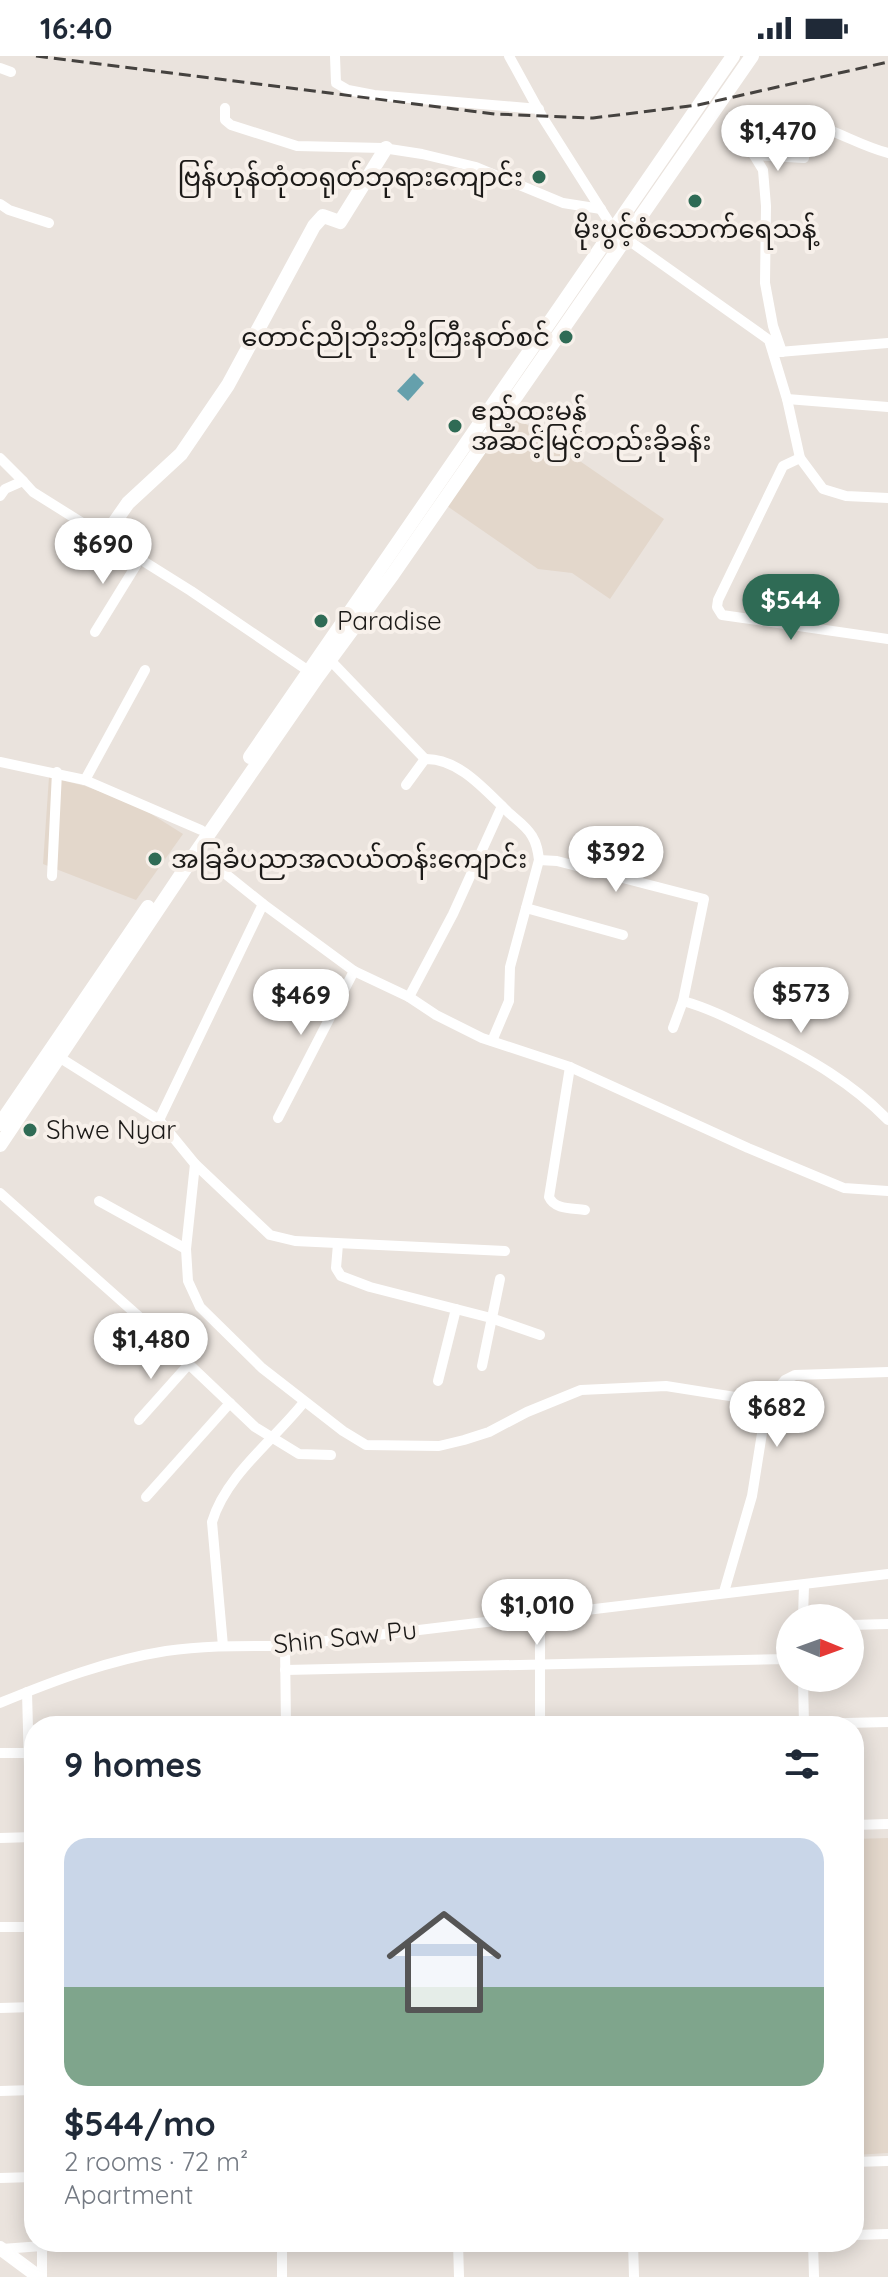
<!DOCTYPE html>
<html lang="en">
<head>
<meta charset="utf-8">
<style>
  :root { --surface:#fff; --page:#f2f2f3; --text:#1f2937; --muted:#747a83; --line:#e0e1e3; --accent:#2f6b55 }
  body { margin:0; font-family:Quicksand,"Noto Sans Myanmar",sans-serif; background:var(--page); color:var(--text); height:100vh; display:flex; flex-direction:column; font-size:30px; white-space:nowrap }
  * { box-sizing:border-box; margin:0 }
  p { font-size:26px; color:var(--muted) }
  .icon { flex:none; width:44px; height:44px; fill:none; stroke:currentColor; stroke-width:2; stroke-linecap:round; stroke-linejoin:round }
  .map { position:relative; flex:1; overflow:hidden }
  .details { position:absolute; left:24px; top:1660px; width:840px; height:536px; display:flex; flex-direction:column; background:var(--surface); border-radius:32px; box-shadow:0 4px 20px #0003 }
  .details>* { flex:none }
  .needle { width:52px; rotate:91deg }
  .controls { position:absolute; left:776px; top:1548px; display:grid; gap:16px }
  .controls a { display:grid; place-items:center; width:88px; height:88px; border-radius:50%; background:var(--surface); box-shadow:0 4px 20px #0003; font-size:40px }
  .price { position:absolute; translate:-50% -68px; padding:0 18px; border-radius:28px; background:#fff; color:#222; font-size:26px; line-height:52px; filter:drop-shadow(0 2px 4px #0008) }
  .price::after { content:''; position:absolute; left:50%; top:48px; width:24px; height:18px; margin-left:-12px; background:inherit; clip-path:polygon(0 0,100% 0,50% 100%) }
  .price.active { background:var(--accent); color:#fff }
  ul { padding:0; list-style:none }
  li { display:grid; align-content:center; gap:16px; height:424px; padding:0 40px }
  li+li { border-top:2px solid var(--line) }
  li span { display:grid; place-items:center; height:248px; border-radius:24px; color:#555 }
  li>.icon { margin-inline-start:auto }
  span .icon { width:144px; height:144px; fill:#fffc; stroke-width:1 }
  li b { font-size:34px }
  h2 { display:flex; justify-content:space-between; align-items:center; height:96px; padding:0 40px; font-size:34px }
  .status { display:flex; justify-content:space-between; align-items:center; height:56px; padding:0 40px; background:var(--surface); direction:ltr }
  .status svg { height:22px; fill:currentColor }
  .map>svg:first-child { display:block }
  .built { fill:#e3d7cb }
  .water { fill:#65a0ac }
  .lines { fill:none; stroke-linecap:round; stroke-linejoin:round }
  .street { stroke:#fff; stroke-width:10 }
  .secondary { stroke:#fff; stroke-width:14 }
  .rail { stroke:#45423f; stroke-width:3; stroke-dasharray:12 6; stroke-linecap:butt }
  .poi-dot { fill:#2f6b55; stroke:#f7f0ea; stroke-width:3 }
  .labels { text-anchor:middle; stroke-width:8; stroke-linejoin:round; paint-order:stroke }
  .poi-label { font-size:26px; fill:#1c1a18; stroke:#f7f0ea; text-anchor:start }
  .street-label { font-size:26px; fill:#1c1a18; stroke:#f7f0ea }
</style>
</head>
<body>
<div class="status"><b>16:40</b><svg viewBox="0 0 49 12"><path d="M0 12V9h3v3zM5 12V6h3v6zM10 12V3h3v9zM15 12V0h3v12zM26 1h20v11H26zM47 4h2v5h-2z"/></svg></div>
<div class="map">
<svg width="888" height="2221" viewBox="0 0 888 2221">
  <rect width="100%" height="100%" fill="#eae3dd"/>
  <!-- built -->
  <g class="built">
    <polygon points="510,357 664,463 610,543 572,517 538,513 447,450"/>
    <polygon points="49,721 85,730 137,749 183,778 136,844 43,808"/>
    <polygon points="888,1782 888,2097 854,2099 854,1783"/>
  </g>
  <!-- water -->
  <polygon class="water" points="414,317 424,327 408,345 397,335"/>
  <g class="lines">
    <!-- street -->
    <g class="street">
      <polyline points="335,0 336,27 348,34 374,39 539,53"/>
      <polyline points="509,0 543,62 614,174 769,284 787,343 800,402 823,433 846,440 888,442"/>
      <polyline points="0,12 11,16"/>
      <polyline points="225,52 225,64 231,69 297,90 383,92 422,98 476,111 563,147 601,153"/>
      <polyline points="754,99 804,102"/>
      <polyline points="0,148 9,154 49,167"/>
      <polyline points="779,296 888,287"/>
      <path d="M782,296L773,270L765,227L766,150L763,114L747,88L761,63C781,64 805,65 824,72C846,80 865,91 888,97"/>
      <polyline points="787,343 888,351"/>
      <polyline points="0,402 23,425"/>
      <polyline points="800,402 783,410 718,544 717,551 722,559 888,583"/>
      <polyline points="0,440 5,433 23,425 33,436 191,535 313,618"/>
      <polyline points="95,576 140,503"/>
      <polyline points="330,604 425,703"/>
      <polyline points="0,706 85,724 201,774"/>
      <polyline points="85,724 145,614"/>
      <path d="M406,729L425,703C459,702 486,735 509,757C517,764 527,771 532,780C537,788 538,795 539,804L510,911L509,945L492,985"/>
      <polyline points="197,795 263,848 354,915 409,941 436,959 482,982 570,1011 748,1092 844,1132 888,1135"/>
      <polyline points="539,804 557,805 704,843 683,945 673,972"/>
      <polyline points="52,820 57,716"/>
      <polyline points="526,852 623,879"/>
      <polyline points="409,941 453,858 502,750"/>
      <path d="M683,945C712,953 737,967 764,980C810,1003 852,1027 888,1064"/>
      <polyline points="54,998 159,1064 195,1108 270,1179 295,1185 505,1195"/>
      <path d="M570,1011L549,1141C555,1154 572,1152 585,1154"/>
      <polyline points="278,1062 354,915"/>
      <polyline points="159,1064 263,848"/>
      <polyline points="195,1108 186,1193 188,1225 200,1251 262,1312 343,1375 366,1389 439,1390 464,1384 489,1376 527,1356 581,1334 666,1330 767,1346"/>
      <polyline points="0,1137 136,1258 255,1371 299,1398 331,1399"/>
      <polyline points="99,1145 186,1193"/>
      <polyline points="338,1188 336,1212 341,1220 370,1231 491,1262 540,1279"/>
      <polyline points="482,1310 500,1223"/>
      <polyline points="438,1325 456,1253"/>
      <polyline points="139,1364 189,1308"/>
      <polyline points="146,1441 230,1347"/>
      <polyline points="724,1536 752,1440 767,1346 785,1324 795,1319 888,1316"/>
      <polyline points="540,1559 540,1670"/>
      <polyline points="803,1562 804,1529"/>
      <polyline points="850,1569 888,1568"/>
      <path d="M223,1590L212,1466C226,1419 274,1384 304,1346"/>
      <polyline points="285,1590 286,1670"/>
      <polyline points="285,1614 790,1603"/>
      <polyline points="803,1622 804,1670"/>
      <polyline points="27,1636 34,1897"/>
      <path d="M0,1647C53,1625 109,1604 166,1595C206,1589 245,1590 285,1590L888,1518"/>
      <polyline points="804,1668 888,1666"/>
      <polyline points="0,1697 34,1697"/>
      <polyline points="854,1769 888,1768"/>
      <polyline points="0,1782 34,1781"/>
      <polyline points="0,1871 34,1871"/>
      <polyline points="0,1952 34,1951"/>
      <polyline points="0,2035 34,2034"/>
      <polyline points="854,2106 888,2105"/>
      <polyline points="0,2122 34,2121"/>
      <polyline points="854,2179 888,2178"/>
      <polyline points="42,2186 42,2221"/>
      <polyline points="458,2186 459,2221"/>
      <polyline points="633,2186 634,2221"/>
      <polyline points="813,2186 814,2221"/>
      <polyline points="2,2193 42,2190 287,2186"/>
      <polyline points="282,2221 282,2186"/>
    </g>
    <!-- secondary -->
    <g class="secondary">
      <polyline points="105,480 128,447 181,398 228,329 314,170 323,160 340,166 386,92"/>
      <polyline points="250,701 733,0"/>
      <polyline points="0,1068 148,851"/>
      <polyline points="0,1089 197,795 318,620 393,518 752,0"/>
      <polyline points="0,2192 39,2221"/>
    </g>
    <!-- rail -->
    <polyline class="rail" points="36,0 495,58 593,62 698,49 888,6"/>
  </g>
  <!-- markers -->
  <g class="poi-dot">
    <circle cx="539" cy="121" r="8"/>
    <circle cx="695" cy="145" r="8"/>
    <circle cx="566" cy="281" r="8"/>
    <circle cx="455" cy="370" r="8"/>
    <circle cx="321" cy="565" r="8"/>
    <circle cx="155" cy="803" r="8"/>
    <circle cx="30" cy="1074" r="8"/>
  </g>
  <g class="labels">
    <!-- poi labels -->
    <g class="poi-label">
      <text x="523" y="130" text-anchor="end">ဗြန်ဟုန်တုံတရုတ်ဘုရားကျောင်း</text>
      <text x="695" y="182" text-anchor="middle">မိုးပွင့်စံသောက်ရေသန့်</text>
      <text x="550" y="290" text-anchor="end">တောင်ညိုဘိုးဘိုးကြီးနတ်စင်</text>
      <text x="471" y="364">ဧည့်ထူးမွန်<tspan x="471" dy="30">အဆင့်မြင့်တည်းခိုခန်း</tspan></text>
      <text x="337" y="574">Paradise</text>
      <text x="171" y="812">အခြခံပညာအလယ်တန်းကျောင်း</text>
      <text x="46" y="1083">Shwe Nyar</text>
    </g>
    <!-- street labels -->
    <g class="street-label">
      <text transform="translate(345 1581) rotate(-6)" y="9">Shin Saw Pu</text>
    </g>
  </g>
</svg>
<div class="controls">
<a><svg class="needle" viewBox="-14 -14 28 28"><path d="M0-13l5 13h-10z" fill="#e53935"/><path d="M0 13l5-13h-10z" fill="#747a83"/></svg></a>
</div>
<b class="price" style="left:778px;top:117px">$1,470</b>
<b class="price" style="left:103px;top:530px">$690</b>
<b class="price active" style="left:791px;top:586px">$544</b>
<b class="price" style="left:616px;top:838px">$392</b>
<b class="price" style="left:801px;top:979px">$573</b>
<b class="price" style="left:301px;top:981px">$469</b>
<b class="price" style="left:151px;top:1325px">$1,480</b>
<b class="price" style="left:777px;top:1393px">$682</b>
<b class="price" style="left:537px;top:1591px">$1,010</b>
<section class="details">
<h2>9 homes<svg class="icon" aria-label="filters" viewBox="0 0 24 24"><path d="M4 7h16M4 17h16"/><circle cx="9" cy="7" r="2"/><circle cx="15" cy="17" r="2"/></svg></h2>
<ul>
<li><span style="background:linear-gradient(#c9d6e8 60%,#7fa58c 0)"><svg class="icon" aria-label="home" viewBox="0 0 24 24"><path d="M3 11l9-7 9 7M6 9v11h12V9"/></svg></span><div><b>$544/mo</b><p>2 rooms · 72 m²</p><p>Apartment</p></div></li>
</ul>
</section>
</div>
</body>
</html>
